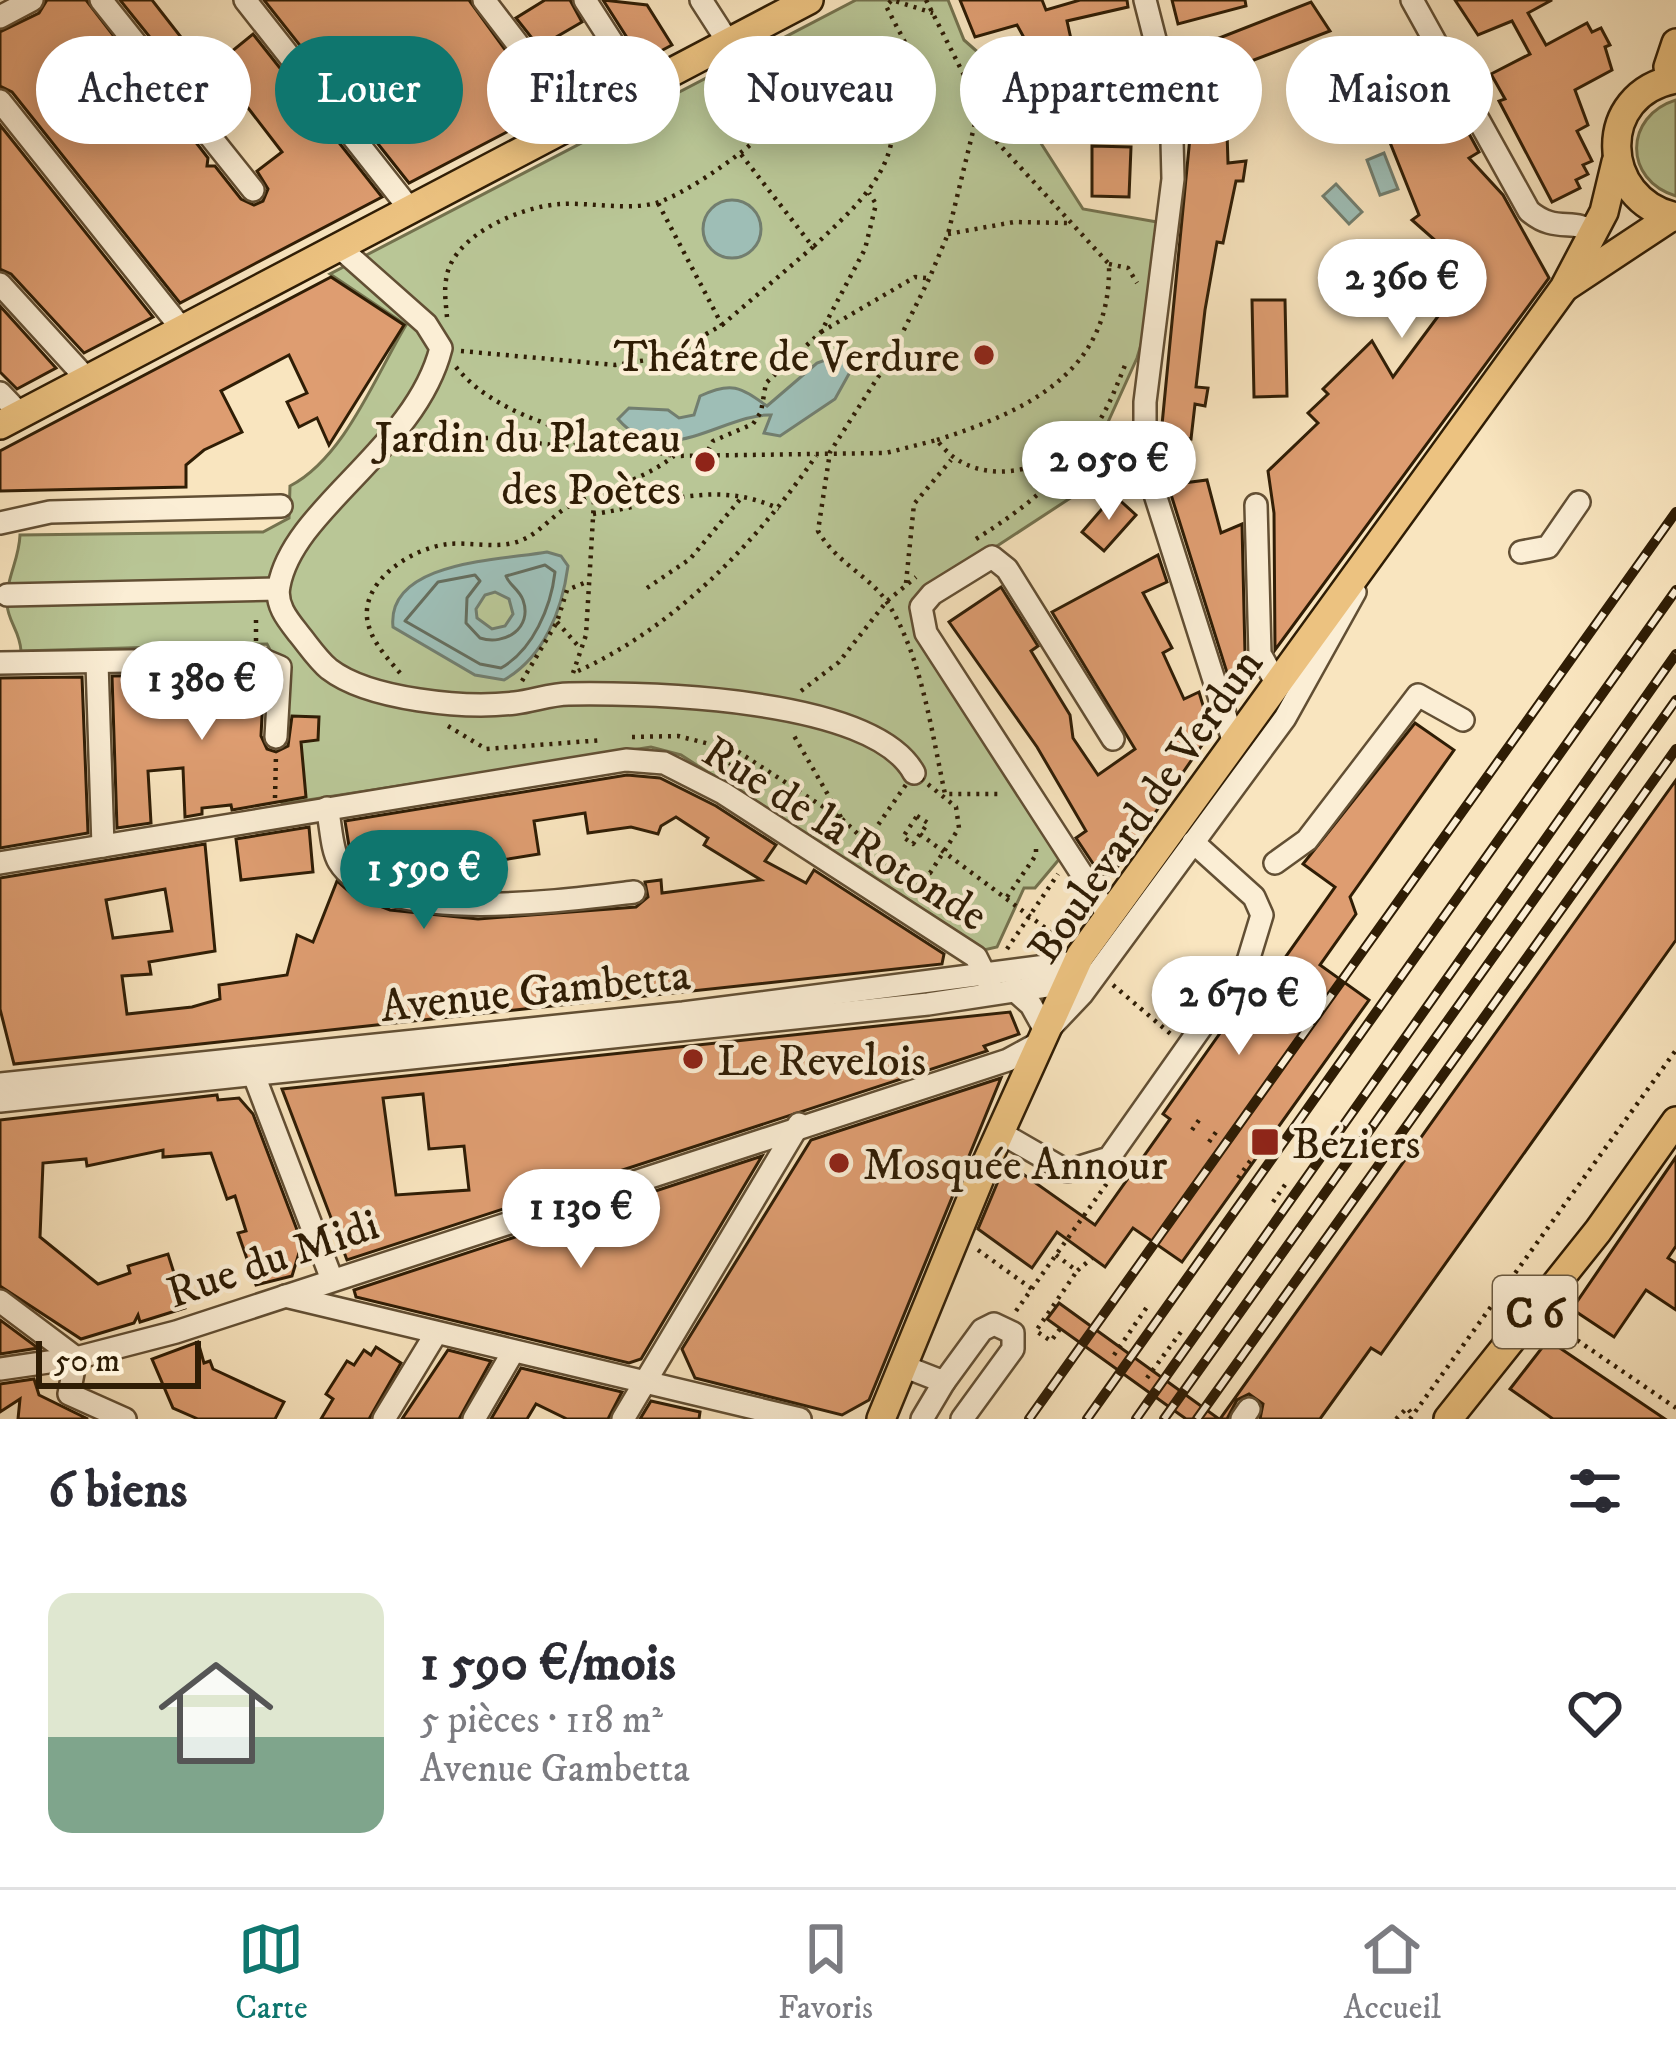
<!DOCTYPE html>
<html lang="fr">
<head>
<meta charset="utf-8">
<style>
  :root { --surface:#fff; --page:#f2f2f3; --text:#2b2b33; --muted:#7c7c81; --line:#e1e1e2; --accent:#0f766e }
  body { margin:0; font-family:"IM FELL DW Pica",serif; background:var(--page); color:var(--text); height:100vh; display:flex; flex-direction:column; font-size:45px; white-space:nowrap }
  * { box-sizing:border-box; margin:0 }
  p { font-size:39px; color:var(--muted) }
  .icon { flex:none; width:66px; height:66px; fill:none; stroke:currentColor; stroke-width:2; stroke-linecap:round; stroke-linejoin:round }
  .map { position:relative; height:1419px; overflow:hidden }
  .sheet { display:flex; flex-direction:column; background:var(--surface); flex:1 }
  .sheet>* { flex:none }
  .banner { position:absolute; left:36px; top:36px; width:1605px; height:108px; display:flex; gap:24px }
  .scale { position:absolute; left:36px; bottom:30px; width:165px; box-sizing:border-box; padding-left:12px; border:6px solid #2f1d05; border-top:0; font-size:33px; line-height:42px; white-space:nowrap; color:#2f1d05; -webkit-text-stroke:9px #fbeed5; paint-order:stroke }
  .price { position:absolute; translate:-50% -102px; padding:0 27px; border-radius:42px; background:#fff; color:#222; font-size:39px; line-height:78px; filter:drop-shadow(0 3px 6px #0008) }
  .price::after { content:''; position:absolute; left:50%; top:72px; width:36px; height:27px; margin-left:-18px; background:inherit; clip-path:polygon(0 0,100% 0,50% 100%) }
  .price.active { background:var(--accent); color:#fff }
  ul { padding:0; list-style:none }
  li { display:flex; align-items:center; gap:36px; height:300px; padding:0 48px }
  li+li { border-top:3px solid var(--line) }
  li span { display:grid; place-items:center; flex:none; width:336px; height:240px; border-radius:24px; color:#555 }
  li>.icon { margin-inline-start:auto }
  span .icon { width:144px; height:144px; fill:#fffc; stroke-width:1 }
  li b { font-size:51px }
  h2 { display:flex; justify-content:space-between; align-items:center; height:144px; padding:0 48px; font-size:51px }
  .tag { padding:0 42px; border-radius:54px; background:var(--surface); box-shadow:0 6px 30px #0003; font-size:42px; line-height:108px }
  .tag.active { background:var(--accent); color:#fff }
  .dock { display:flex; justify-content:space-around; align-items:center; height:168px; border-top:3px solid var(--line); background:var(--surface); font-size:33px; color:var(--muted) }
  .dock a { display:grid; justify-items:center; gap:6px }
  .dock .active { color:var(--accent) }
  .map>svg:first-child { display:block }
  .green { fill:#b9c696; stroke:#74724e; stroke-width:3 }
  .water { fill:#9ebeb6; stroke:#727e6f; stroke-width:3; fill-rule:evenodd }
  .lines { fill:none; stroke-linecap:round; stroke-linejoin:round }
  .shore { stroke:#666e5e; stroke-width:3 }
  .building { fill:#de9d71; stroke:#2f1d05; stroke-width:3; fill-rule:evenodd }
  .minor-casing { stroke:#624f34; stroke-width:26 }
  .major-casing { stroke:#2f1d05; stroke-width:32 }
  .path { stroke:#2f1d05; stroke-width:4.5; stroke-dasharray:3 6; stroke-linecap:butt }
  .minor { stroke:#fbeed5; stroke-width:21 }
  .major { stroke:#ecc280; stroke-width:27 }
  .rail-casing { stroke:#2f1d05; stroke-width:10 }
  .rail { stroke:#fbeed5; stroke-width:6; stroke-dasharray:18; stroke-linecap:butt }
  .poi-dot { fill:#8f2418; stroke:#fbeed5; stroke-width:4.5 }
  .labels { text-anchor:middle; stroke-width:9; stroke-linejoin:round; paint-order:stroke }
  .shield { fill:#fbeed5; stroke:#6c5c43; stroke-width:3 }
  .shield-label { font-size:42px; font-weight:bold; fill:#2f1d05 }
  .poi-label { font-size:45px; fill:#2f1d05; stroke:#fbeed5; text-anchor:start }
  .street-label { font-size:45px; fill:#2f1d05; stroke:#fbeed5 }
</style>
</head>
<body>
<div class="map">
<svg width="1676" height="1419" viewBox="0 0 1676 1419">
  <rect width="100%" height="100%" fill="#f9e5bf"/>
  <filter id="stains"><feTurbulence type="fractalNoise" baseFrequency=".00167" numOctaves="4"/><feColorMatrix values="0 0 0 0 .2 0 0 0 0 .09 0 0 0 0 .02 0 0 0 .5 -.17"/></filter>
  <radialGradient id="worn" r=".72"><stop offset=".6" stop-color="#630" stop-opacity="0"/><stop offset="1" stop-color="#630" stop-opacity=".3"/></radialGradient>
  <!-- green -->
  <g class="green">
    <path d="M856,0H948L964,40L989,62L1083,209L1157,222L1147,325L1137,358L1075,495L933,588L912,610L1061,857L1035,888H1024L997,947L984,950L681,755L651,747L282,804L285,679L267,644L21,651C20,631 8,622 7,604C6,577 19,561 20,535L263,532L289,518L290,486C344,458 375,377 406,325L330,274Z"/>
    <path d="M1676,100V196C1623,180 1624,116 1676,100Z"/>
  </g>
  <!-- water -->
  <g class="water">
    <polygon points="1384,153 1398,189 1380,195 1367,160"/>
    <polygon points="1336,184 1362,212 1349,224 1323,196"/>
    <circle cx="732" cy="229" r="29"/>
    <path d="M839,355L850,372L835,399L780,436L764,433L771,415C725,413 663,472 618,419L629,408L668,410L679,418L694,415L700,396C732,381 740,387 767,406L817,363Z"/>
    <path d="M547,552L561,556L568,566C562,611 544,657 504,680L475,675L393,627C386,560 504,560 547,552ZM495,592L509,599L513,614L505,626L492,629L477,618L476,609L485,595Z"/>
  </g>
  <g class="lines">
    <!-- shore -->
    <path class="shore" d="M545,565L555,572C551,607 533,650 501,668L480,664L405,621L438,582L475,575L480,581L467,598L466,623L480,638C505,646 533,628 523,600C519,589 509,585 506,576Z"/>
  </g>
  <!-- building -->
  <g class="building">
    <polygon points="47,0 86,0 208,158 207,166 215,166 241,199 254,205 263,201 268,189 257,171 282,152 215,65 253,34 382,197 180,303 12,92 0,86 0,32 39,13"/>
    <polygon points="120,0 152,0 209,73 190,87"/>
    <polygon points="264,0 469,0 549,110 409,183"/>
    <polygon points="545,0 570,0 582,22 539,47 516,18"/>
    <polygon points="603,0 647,5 672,45 642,61"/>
    <polygon points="960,0 1042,0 1046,10 1080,0 1127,0 1128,7 1067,21 1071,39 1033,54 1017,25 975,37"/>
    <polygon points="1172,0 1245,0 1246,6 1178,24"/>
    <polygon points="1455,0 1552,0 1528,13 1546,45 1587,23 1592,32 1601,28 1610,45 1605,47 1612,70 1575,90 1588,125 1577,131 1592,161 1583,165 1588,174 1576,180 1580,188 1552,202 1499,101 1505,99 1491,74 1530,54 1512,21 1478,35"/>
    <polygon points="1311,2 1330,31 1230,69 1236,99 1226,101 1228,163 1246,161 1243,181 1236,181 1223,243 1217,242 1205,310 1196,387 1208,388 1205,406 1195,404 1191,439 1161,435 1190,137 1196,137 1184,60 1211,53 1209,42"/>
    <polygon points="1417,39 1479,152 1469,158 1503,195 1549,278 1275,650 1274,513 1268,471 1318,423 1308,413 1328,394 1323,389 1372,341 1393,377 1471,272 1412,220 1419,215 1359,65"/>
    <polygon points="1142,47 1149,75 1137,78 1135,68 1112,73 1108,55"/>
    <polygon points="1077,81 1080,134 1044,141 1014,97"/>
    <polygon points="0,125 153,317 84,353 11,274 0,269"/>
    <polygon points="1092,146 1131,147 1129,197 1092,196"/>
    <polygon points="331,277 404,325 329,445 317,418 299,427 287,402 307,393 289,355 221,391 242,432 204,450 186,465 186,487 0,491 0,451"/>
    <polygon points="1252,300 1285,300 1287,396 1254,397"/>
    <polygon points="0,306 56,368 17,389 0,372"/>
    <polygon points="1207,480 1221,533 1242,524 1245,654 1253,672 1229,679 1168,485"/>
    <polygon points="1114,495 1136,515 1104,551 1082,532"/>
    <polygon points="1158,555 1167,582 1143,593 1172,648 1163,653 1184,699 1199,692 1211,732 1112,875 1100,874 1076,838 1086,831 1037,747 949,622 1001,587 1038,646 1031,651 1070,715 1073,738 1098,775 1135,749 1052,612"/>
    <polygon points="258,674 264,677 261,736 267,749 276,752 288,746 292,716 319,717 318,740 301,742 306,797 232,810 231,805 202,808 202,814 185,817 183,768 148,771 151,823 117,828 112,676"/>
    <polygon points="82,677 88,833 0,848 0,678"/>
    <polygon points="1415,723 1454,750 1350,897 1356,914 1320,965 1369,1000 1182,1262 1133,1228 1105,1267 1057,1232 1032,1268 978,1229 999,1179 1023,1174 1095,1225 1170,1119 1163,1114 1223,1029 1231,1034 1335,887 1303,864"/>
    <path d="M627,775L660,778L716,806L776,845L765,861L806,883L814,870L944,954L942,964L14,1064L0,1009V878L205,844L215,951L149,962L151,974L122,976L127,1014L192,1007L220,999L219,985L287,975L297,935L313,942L337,881L354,896L390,910L478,919L636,907L648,897L645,882L661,880L662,893L761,880L704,845L708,838L676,817L661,826L658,834L631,827L588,833L585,813L534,821L539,854L458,867L461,889L397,881L369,869L349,846L345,821ZM165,889L172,931L113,938L106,900Z"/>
    <polygon points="1676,780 1676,940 1381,1354 1371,1348 1320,1419 1260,1419 1263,1404 1249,1394 1237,1400 1227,1419 1220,1419"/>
    <polygon points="309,827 313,872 241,880 236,839"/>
    <path d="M1010,1012L1019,1034L984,1046L987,1051L347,1260L282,1089ZM423,1094L429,1149L464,1146L469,1190L396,1195L383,1098Z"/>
    <polygon points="1001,1078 869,1400 842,1415 695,1378 682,1349 811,1140"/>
    <polygon points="217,1095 218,1100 239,1098 253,1114 302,1243 292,1276 256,1285 238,1233 246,1231 235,1196 227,1199 211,1153 163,1157 163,1150 87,1166 86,1159 43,1163 40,1237 98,1284 130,1273 128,1266 168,1254 185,1308 140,1322 138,1315 134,1323 81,1339 0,1286 0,1120"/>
    <polygon points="762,1156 641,1359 629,1363 356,1297 354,1290"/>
    <polygon points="1676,1157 1676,1246 1668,1258 1676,1263 1676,1310 1646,1290 1614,1337 1572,1309"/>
    <polygon points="1059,1303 1219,1419 1186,1419 1047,1319"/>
    <polygon points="0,1320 38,1348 0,1354"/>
    <polygon points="1548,1340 1665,1419 1553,1419 1510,1389"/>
    <polygon points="198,1342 204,1363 210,1361 213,1369 284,1402 275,1419 198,1419 173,1408 152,1359"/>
    <polygon points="376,1347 401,1363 369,1419 321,1419 333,1399 326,1394 347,1361 354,1365 364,1350 371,1355"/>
    <polygon points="448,1350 491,1361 459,1419 402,1419"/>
    <polygon points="521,1368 622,1392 608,1419 567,1419 536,1404 527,1419 491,1419"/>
    <polygon points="34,1379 39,1395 88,1419 18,1419 20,1399 0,1412 0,1384"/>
    <polygon points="651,1401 700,1412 699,1419 640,1419"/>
  </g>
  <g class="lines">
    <!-- minor casing -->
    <g class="minor-casing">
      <g id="minor">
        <polyline points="101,0 253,190"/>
        <polyline points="245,0 409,208"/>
        <polyline points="484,0 576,120"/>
        <polyline points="585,0 641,87"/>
        <polyline points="701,0 728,42"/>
        <polyline points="1145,0 1171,102 1173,179 1145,402 1145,463 1234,743"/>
        <path d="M1412,0L1529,211C1556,234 1573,217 1595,233"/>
        <polyline points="0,17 32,0"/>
        <polyline points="0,101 182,329"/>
        <path d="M339,247L426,324L441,348C416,448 293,508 279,586C275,605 288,620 299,634C308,645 318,660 329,669C369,700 466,709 515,703C533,701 551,694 569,694C648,693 873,697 914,773"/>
        <polyline points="0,284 86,378"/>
        <polyline points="0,393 20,414"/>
        <polyline points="1256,505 1260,654 1277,684"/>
        <polyline points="0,523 50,512 281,506"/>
        <polyline points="1521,552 1548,547 1579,502"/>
        <polyline points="7,595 278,589"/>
        <polyline points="0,663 261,659 280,667 276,737"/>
        <polyline points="97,663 103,846"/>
        <path d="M327,808C331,823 331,849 339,862C379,927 569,900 634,892"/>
        <polyline points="0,863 626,760 664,763 723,793 976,957 993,991"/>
        <polyline points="1275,863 1307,840 1418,695 1463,720"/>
        <polyline points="1109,916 926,633 921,607 932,594 992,557 1007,569 1113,739"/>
        <polyline points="1013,989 1031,1005 1046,1032 1082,994 1285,718 1355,592"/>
        <polyline points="250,1065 331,1277"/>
        <polyline points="0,1084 683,1013 1077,962"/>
        <polyline points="0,1101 928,1004 1067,983"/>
        <polyline points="1001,1133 1067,1171 1109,1158 1248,961 1262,915 1254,897 1193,842"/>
        <polyline points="285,1296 800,1419"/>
        <polyline points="0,1301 76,1358"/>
        <polyline points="76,1358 69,1394 125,1419"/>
        <polyline points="903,1366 944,1382 982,1330 994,1324 1013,1333 1013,1349 962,1419"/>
        <polyline points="0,1369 76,1358 176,1332 1008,1060 1041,1042"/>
        <polyline points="384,1419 435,1335"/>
        <polyline points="474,1419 513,1352"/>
        <polyline points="623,1419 799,1124"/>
        <polyline points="922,1419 944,1382"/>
        <polyline points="1242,1419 1249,1409"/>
      </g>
    </g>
    <!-- major casing -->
    <g class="major-casing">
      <g id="major">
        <polyline points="1668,67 1676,43"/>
        <path d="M1676,79C1595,93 1599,200 1676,217"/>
        <polyline points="1567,286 1671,217"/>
        <polyline points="0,425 809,0"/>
        <polyline points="881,1419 984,1168 1080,956 1564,288 1604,212 1616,162"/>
        <polyline points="1448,1419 1598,1231 1676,1121"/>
      </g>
    </g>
    <!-- path -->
    <g class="path">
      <path d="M926,0L965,77L976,119L948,234L929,279L889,360L830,452L818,531C838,565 871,576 889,605C922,658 932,734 945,794H1002"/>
      <polyline points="856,72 859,55 878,42 909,50 886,6 892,0 933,13"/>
      <polyline points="948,234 1014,222 1067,223"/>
      <polyline points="1109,264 1128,268 1137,283"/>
      <path d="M447,317C446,305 444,292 446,280C451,235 522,206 561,204C591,202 634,212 662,201C687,191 718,170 740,153C772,130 823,63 870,76C883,79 887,90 890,103C906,166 853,209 813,247"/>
      <polyline points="722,325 813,247 740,153"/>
      <polyline points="821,332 915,277 926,278"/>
      <polyline points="461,351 615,365 666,357 722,325 658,203"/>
      <path d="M456,367C501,424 606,441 674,456"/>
      <polyline points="413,439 494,438 570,447 596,437"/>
      <path d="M937,440C1027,411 1112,372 1109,264L976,119"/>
      <polyline points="704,458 713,441 753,424 761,412 766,383 821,332 865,249 876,204 869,193"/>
      <path d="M593,514C659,505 715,478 779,509"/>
      <path d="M976,539C1023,509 1058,483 1088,436"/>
      <polyline points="906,583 914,504 951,460"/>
      <polyline points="647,588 690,559 742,497"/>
      <polyline points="557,622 581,649"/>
      <polyline points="256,641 256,617"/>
      <path d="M578,671C674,628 757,542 816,456"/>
      <path d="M400,673C389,660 374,644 369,627C355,584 411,548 448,544C469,542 493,548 513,543C539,537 552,513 575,503C609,488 643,480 674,456L886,453L937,440C973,490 1043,474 1086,437C1104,422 1117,384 1126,363"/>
      <polyline points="573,673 586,635 594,501"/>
      <polyline points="522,681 557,622 567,590 589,581"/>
      <polyline points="801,691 839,662 887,601 916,577"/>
      <polyline points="448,726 486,749 603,740"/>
      <polyline points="632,737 678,736 737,751 842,819 793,734"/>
      <polygon points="914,773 956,807 959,828 930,873 910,875 861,837 871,835"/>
      <polyline points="726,774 737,752"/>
      <polyline points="275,798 276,755"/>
      <polygon points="917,816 928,823 913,844 903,837"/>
      <polyline points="842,819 861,837 851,851"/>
      <polyline points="920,834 1064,942"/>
      <polyline points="1007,897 1036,855 1036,844"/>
      <polyline points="1007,949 1058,874"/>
      <polyline points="1113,985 1173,1036"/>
      <polyline points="1192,1130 1199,1120"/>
      <polyline points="1209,1142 1216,1132"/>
      <polyline points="1238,1178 1253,1157"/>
      <polyline points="1273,1202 1287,1182"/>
      <polyline points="978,1250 1032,1289"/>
      <polyline points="1056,1255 1077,1271 1092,1258"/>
      <polyline points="1016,1311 1110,1179"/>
      <polyline points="1555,1325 1676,1408"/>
      <polyline points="1060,1329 1051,1341 1036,1331 1077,1271"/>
      <polyline points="1114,1355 1149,1304"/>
      <polyline points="1147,1378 1183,1329"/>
      <polyline points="1396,1419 1407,1408 1413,1415"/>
      <polyline points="1410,1419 1676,1050"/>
    </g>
    <!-- minor -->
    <use href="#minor" class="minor"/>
    <!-- major -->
    <use href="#major" class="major"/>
    <!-- rail casing -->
    <g class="rail-casing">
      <g id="rail">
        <polyline points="1029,1419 1676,512"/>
        <polyline points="1087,1419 1676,590"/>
        <polyline points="1136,1419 1676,654"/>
        <polyline points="1164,1419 1676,700"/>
        <polyline points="1197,1419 1676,749"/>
      </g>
    </g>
    <!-- rail -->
    <use href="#rail" class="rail"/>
  </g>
  <!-- markers -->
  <g class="poi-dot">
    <circle cx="984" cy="355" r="12"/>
    <circle cx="705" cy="462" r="12"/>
    <circle cx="693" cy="1059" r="12"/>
    <rect x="1250" y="1127" width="30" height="30" rx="6"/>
    <circle cx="839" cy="1163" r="12"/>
  </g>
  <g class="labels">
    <!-- shield labels -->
    <rect class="shield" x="1493" y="1276" width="84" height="72" rx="9"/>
    <g class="shield-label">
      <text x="1535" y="1327">C 6</text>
    </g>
    <!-- poi labels -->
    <g class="poi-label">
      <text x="960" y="371" text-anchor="end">Théâtre de Verdure</text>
      <text x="681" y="452" text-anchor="end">Jardin du Plateau<tspan x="681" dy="52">des Poètes</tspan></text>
      <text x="717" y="1075">Le Revelois</text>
      <text x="1292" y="1158">Béziers</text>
      <text x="863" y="1179">Mosquée Annour</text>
    </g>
    <!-- street labels -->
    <g class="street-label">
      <text transform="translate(1144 805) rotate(-55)" y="16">Boulevard de Verdun</text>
      <text transform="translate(846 832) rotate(32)" y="16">Rue de la Rotonde</text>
      <text transform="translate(535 989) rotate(-6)" y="16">Avenue Gambetta</text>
      <text transform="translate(272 1257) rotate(-19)" y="16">Rue du Midi</text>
    </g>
  </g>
  <rect width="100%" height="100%" filter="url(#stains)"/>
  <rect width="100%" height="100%" fill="url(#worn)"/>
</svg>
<div class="scale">50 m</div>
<b class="price" style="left:1402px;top:341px">2 360 €</b>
<b class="price" style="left:1109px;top:523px">2 050 €</b>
<b class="price" style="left:202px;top:743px">1 380 €</b>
<b class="price active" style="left:424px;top:932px">1 590 €</b>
<b class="price" style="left:1239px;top:1058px">2 670 €</b>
<b class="price" style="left:581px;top:1271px">1 130 €</b>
<div class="banner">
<a class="tag">Acheter</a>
<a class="tag active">Louer</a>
<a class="tag">Filtres</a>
<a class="tag">Nouveau</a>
<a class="tag">Appartement</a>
<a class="tag">Maison</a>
</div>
</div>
<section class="sheet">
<h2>6 biens<svg class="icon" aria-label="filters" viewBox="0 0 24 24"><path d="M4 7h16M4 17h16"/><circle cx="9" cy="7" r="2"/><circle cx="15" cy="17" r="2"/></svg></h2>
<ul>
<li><span style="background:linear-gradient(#dfe7d0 60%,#7fa58c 0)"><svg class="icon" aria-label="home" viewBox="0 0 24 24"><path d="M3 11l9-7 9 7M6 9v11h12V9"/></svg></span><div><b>1 590 €/mois</b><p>5 pièces · 118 m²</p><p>Avenue Gambetta</p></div><svg class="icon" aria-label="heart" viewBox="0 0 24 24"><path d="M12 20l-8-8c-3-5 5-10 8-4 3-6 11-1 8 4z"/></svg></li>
</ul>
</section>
<nav class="dock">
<a class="active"><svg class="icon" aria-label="map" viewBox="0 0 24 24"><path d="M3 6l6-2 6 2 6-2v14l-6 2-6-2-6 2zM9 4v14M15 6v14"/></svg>Carte</a>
<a><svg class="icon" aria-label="saved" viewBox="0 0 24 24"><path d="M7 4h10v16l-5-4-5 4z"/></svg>Favoris</a>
<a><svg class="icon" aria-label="home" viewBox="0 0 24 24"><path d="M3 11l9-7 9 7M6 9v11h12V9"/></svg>Accueil</a>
</nav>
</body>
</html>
